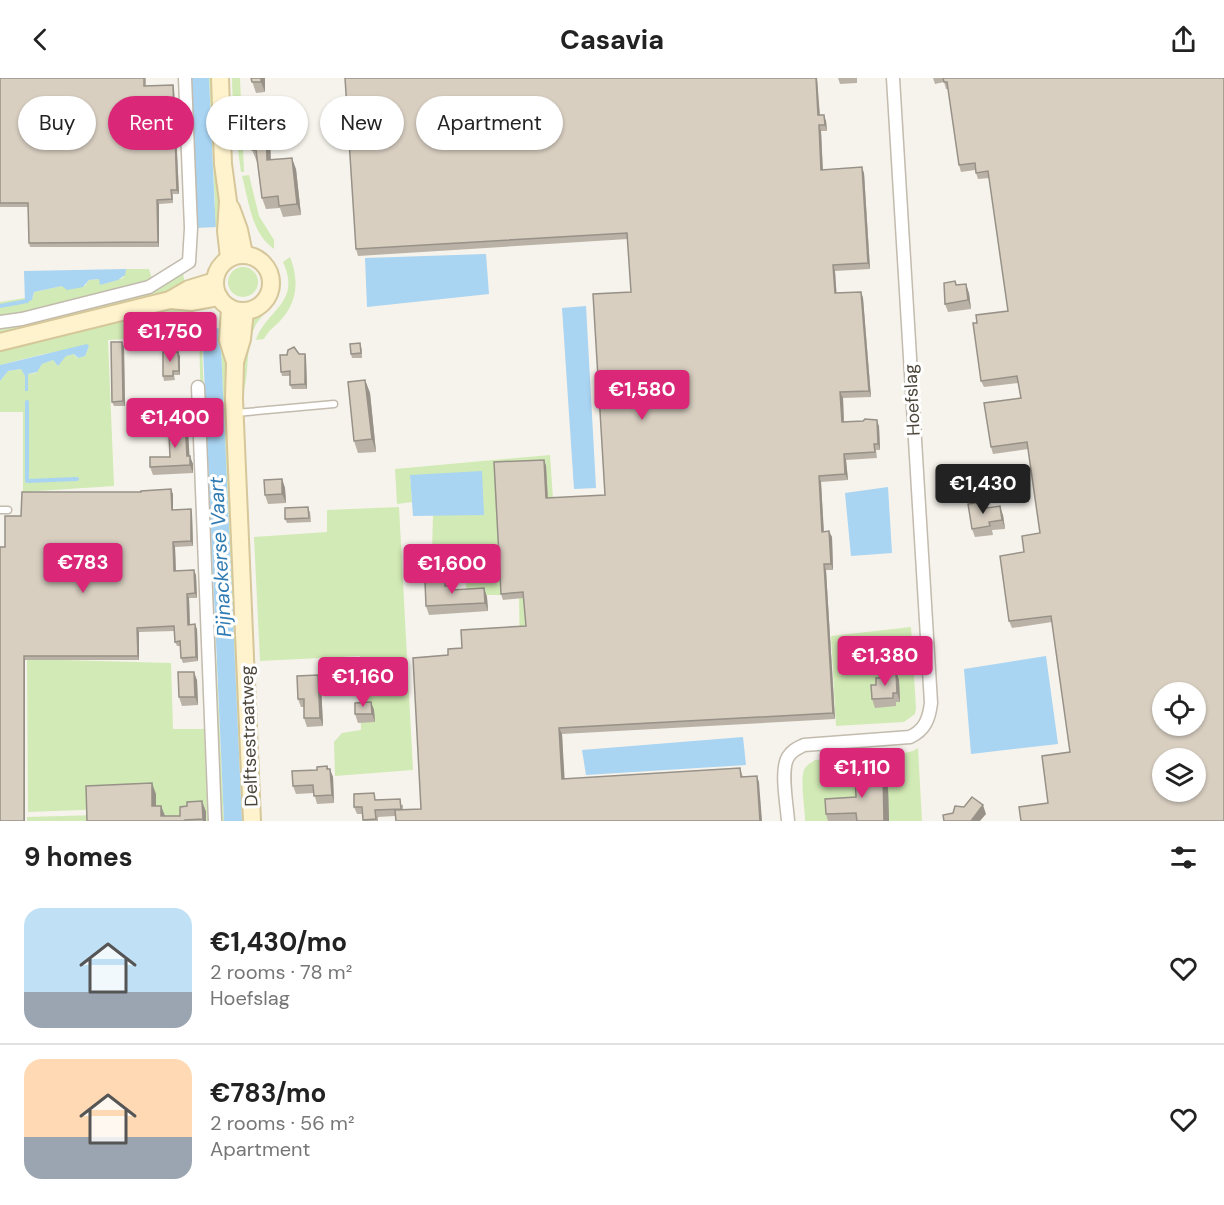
<!DOCTYPE html>
<html lang="en">
<head>
<meta charset="utf-8">
<style>
  :root { --surface:#fff; --page:#f6f6f6; --text:#222; --muted:#767676; --line:#e0e0e0; --accent:#db2777 }
  body { margin:0; font-family:"DM Sans",sans-serif; background:var(--page); color:var(--text); height:100vh; display:flex; flex-direction:column; font-size:22px; white-space:nowrap }
  * { box-sizing:border-box; margin:0 }
  p { font-size:20px; color:var(--muted) }
  .icon { flex:none; width:33px; height:33px; fill:none; stroke:currentColor; stroke-width:2; stroke-linecap:round; stroke-linejoin:round }
  .map { position:relative; height:743px; overflow:hidden }
  .panel { display:flex; flex-direction:column; background:var(--surface); flex:1 }
  .panel>* { flex:none }
  .banner { position:absolute; left:18px; top:18px; width:600px; height:54px; display:flex; gap:12px }
  .fabs { position:absolute; left:1152px; top:604px; display:grid; gap:12px }
  .fabs a { display:grid; place-items:center; width:54px; height:54px; border-radius:50%; background:var(--surface); box-shadow:0 2px 4px #0004; font-size:30px }
  .price { position:absolute; translate:-50% -51px; padding:0 14px; border-radius:6px; background:var(--accent); color:#fff; font-size:20px; line-height:39px; filter:drop-shadow(0 2px 3px #0008) }
  .price::after { content:''; position:absolute; left:50%; top:36px; width:18px; height:14px; margin-left:-9px; background:inherit; clip-path:polygon(0 0,100% 0,50% 100%) }
  .price.active { background:#222; color:#fff }
  ul { padding:0; list-style:none }
  li { display:flex; align-items:center; gap:18px; height:150px; padding:0 24px }
  li+li { border-top:2px solid var(--line) }
  li span { display:grid; place-items:center; flex:none; width:168px; height:120px; border-radius:18px; color:#555 }
  li>.icon { margin-inline-start:auto }
  span .icon { width:72px; height:72px; fill:#fffc; stroke-width:1 }
  li b { font-size:26px }
  h2 { display:flex; justify-content:space-between; align-items:center; height:72px; padding:0 24px; font-size:26px }
  .pill { padding:0 21px; border-radius:27px; background:var(--surface); box-shadow:0 2px 4px #0004; font-size:21px; line-height:54px }
  .pill.active { background:var(--accent); color:#fff }
  header { display:flex; justify-content:space-between; align-items:center; height:78px; padding:0 24px; background:var(--surface); font-size:27px; font-weight:700 }
  .map>svg:first-child { display:block }
  .green { fill:#d2eab5 }
  .water { fill:#a9d4f2 }
  .pier { fill:#f6f3ec }
  .lines { fill:none; stroke-linecap:round; stroke-linejoin:round }
  .stream { stroke:#a9d4f2; stroke-width:4 }
  .lane-casing { stroke:#c2bbae; stroke-width:9 }
  .street-casing { stroke:#c2bbae; stroke-width:15 }
  .secondary-casing { stroke:#d6c79b; stroke-width:20 }
  .lane { stroke:#fff; stroke-width:6 }
  .street { stroke:#fff; stroke-width:12 }
  .secondary { stroke:#fff3cd; stroke-width:16 }
  .wall { fill:#bab2a6 }
  .shaded-wall { fill:#979187 }
  .building { fill:#d8cfc1; stroke:#979187; stroke-width:1.5; fill-rule:evenodd }
  .labels { text-anchor:middle; stroke-width:6; stroke-linejoin:round; paint-order:stroke }
  .street-label { font-size:18px; fill:#4b4439; stroke:#fff }
  .water-label { font-size:20px; font-style:italic; fill:#2e7ab2; stroke:#fff }
</style>
</head>
<body>
<header><svg class="icon" aria-label="back" viewBox="0 0 24 24"><path d="M15 5l-7 7 7 7"/></svg>Casavia<svg class="icon" aria-label="share" viewBox="0 0 24 24"><path d="M12 15V3M7 8l5-5 5 5M5 13v7h14v-7"/></svg></header>
<div class="map">
<svg width="1224" height="743" viewBox="0 0 1224 743">
  <rect width="100%" height="100%" fill="#f6f3ec"/>
  <!-- green -->
  <g class="green">
    <polygon points="187,0 191,0 198,150 215,128 209,0 213,0 222,151 196,172"/>
    <polygon points="232,0 240,0 244,94 241,94 233,36"/>
    <path d="M249,97L259,138L274,162V171C251,155 249,123 242,98Z"/>
    <path d="M290,179C299,202 298,224 280,243C274,249 268,253 264,261L256,262C266,232 302,225 283,184Z"/>
    <circle cx="243" cy="204" r="15"/>
    <polygon points="126,191 149,191 152,201 26,235 0,239 0,224 25,220 25,225 33,220 34,214 62,208 85,208 89,202 100,201 100,207 123,200"/>
    <polygon points="183,194 185,208 143,222 0,258 0,249"/>
    <path d="M276,201H281C283,228 261,232 253,253C245,273 250,299 242,317L249,243C262,225 275,229 276,201Z"/>
    <polygon points="190,228 193,258 108,262 114,408 23,414 23,334 0,334 0,303 8,293 21,291 25,298 25,313 28,313 28,296 36,295 42,286 53,282 58,288 65,278 74,276 77,280 85,278 89,268 44,276 0,287 0,273 160,233"/>
    <polygon points="201,250 224,743 220,743 200,296 199,251"/>
    <polygon points="220,250 225,250 246,743 242,743"/>
    <polygon points="550,377 564,580 520,582 519,517 467,517 462,470 432,474 433,437 484,437 410,397 412,424 397,426 395,391"/>
    <polygon points="399,429 413,692 335,698 334,664 342,655 361,652 360,578 260,583 254,459 327,454 327,432"/>
    <polygon points="911,549 916,630 915,636 904,644 836,648 831,558"/>
    <polygon points="27,581 171,585 173,651 204,651 208,743 27,743 27,739 133,736 133,730 28,734"/>
    <path d="M918,670L922,743H805C805,730 800,703 804,692C806,687 811,685 815,682L871,678L872,695L903,688L896,677L913,673Z"/>
  </g>
  <!-- water -->
  <g class="water">
    <polygon points="191,0 209,0 242,743 224,743"/>
    <polygon points="486,176 489,216 367,229 365,180"/>
    <polygon points="126,191 125,197 118,202 100,207 99,201 89,202 83,209 67,212 62,208 34,214 32,222 25,225 24,193"/>
    <polygon points="586,228 596,410 574,411 562,230"/>
    <polygon points="87,266 89,268 85,278 78,280 74,276 66,278 58,288 53,282 42,286 37,294 28,296 28,313 25,313 25,298 21,291 8,293 0,303 0,287"/>
    <polygon points="482,393 484,437 413,438 410,397"/>
    <polygon points="888,409 892,475 851,478 845,415"/>
    <polygon points="1046,578 1058,666 971,676 964,591"/>
    <polygon points="743,659 746,687 586,697 582,672"/>
    <polygon points="896,677 903,688 901,692 871,695 871,678"/>
  </g>
  <!-- pier -->
  <polygon class="pier" points="218,149 223,250 199,251 195,150"/>
  <g class="lines">
    <!-- stream -->
    <g class="stream">
      <polyline points="0,228 27,223"/>
      <polyline points="27,324 27,403 77,401"/>
    </g>
    <!-- lane casing -->
    <g class="lane-casing">
      <g id="lane">
        <polyline points="236,335 334,326"/>
        <polyline points="0,432 8,432"/>
      </g>
    </g>
    <!-- street casing -->
    <g class="street-casing">
      <g id="street">
        <polyline points="0,244 22,241 149,209 189,184 191,150 185,0"/>
        <polyline points="198,309 215,743"/>
        <path d="M788,743C787,727 780,692 788,679C792,672 798,670 804,667L910,659C925,652 929,641 931,625L893,0"/>
      </g>
    </g>
    <!-- secondary casing -->
    <g class="secondary-casing">
      <g id="secondary">
        <polyline points="220,0 223,86 228,123 226,153 229,180"/>
        <polyline points="231,130 239,152 244,176"/>
        <circle cx="243" cy="205" r="28"/>
        <polyline points="170,222 192,224 219,219"/>
        <polyline points="230,230 228,262 235,284"/>
        <polyline points="245,233 242,261 235,284 234,321 252,743"/>
        <polyline points="0,264 170,222 189,211 215,203"/>
      </g>
    </g>
    <!-- lane -->
    <use href="#lane" class="lane"/>
    <!-- street -->
    <use href="#street" class="street"/>
    <!-- secondary -->
    <use href="#secondary" class="secondary"/>
  </g>
  <!-- wall -->
  <g class="wall">
    <polygon points="0,0 146,0 146,8 173,7 174,11 179,116 173,116 173,125 159,126 159,169 30,169 29,165 28,129 0,129"/>
    <polygon points="251,0 265,0 265,14 256,15"/>
    <polygon points="817,0 820,37 826,43 827,53 821,53 823,92 864,95 870,191 835,193 836,215 861,214 863,220 871,319 843,320 844,344 879,348 880,372 876,372 877,380 846,382 848,402 821,404 824,453 832,459 833,492 826,492 835,641 562,656 564,701 740,690 743,699 759,704 395,738 378,739 378,743 363,743 362,736 357,736 354,729 377,722 403,727 403,732 421,731 448,577 462,570 526,548 524,520 503,522 501,516 544,382 546,388 548,420 605,417 631,214 628,161 358,178 356,171"/>
    <polygon points="838,0 857,0 857,5 840,6"/>
    <polygon points="933,0 1224,0 1224,743 1048,725 1070,674 1052,544 1012,550 1009,543 1024,474 1040,455 1028,371 993,376 991,369 1021,320 1018,305 984,309 981,303 977,245 1008,233 989,100 978,101 975,92 961,94 959,87 948,11 946,11 944,4 935,6"/>
    <polygon points="266,48 270,60 271,82 296,91 301,137 283,139 280,130 266,131 262,120 258,84 257,84 252,72"/>
    <polygon points="955,203 956,207 969,215 971,231 948,234 945,226"/>
    <polygon points="122,264 124,269 125,328 114,328 112,324"/>
    <polygon points="362,270 362,280 352,280 351,276"/>
    <polygon points="299,276 305,276 306,280 307,311 292,311 290,307 290,298 282,298 281,294"/>
    <polygon points="180,278 180,297 174,297 175,302 164,303 163,298"/>
    <polygon points="365,302 370,315 376,374 358,375 354,363"/>
    <polygon points="188,352 189,378 193,386 193,395 153,397 150,389 170,379"/>
    <polygon points="282,401 285,410 286,425 268,426 265,417"/>
    <polygon points="173,416 173,432 191,431 192,436 193,468 175,469 176,493 196,497 197,520 189,520 190,546 197,551 198,583 183,585 181,580 180,568 177,568 175,564 174,553 139,554 139,582 25,582 25,743 0,743 5,469 21,438"/>
    <polygon points="989,430 1003,437 1005,451 992,452 993,457 975,459 972,451"/>
    <polygon points="310,433 311,444 287,445 285,441"/>
    <polygon points="445,503 447,508 454,512 484,510 487,519 488,533 429,537 426,528"/>
    <polygon points="896,594 899,602 900,624 896,624 896,628 875,630 872,621 876,607 883,600"/>
    <polygon points="197,602 198,627 182,628 179,619"/>
    <polygon points="321,605 323,648 307,649 304,640 304,629 301,629 298,621"/>
    <polygon points="371,624 374,632 375,644 358,645 355,636"/>
    <polygon points="327,688 333,699 334,725 317,726 314,715 296,716 293,708 317,692"/>
    <polygon points="888,709 889,743 828,743 826,736 856,719"/>
    <polygon points="156,716 156,728 161,728 165,738 180,738 187,728 202,723 206,734 206,743 87,743"/>
  </g>
  <!-- shaded-wall -->
  <g class="shaded-wall">
    <polygon points="261,0 265,0 265,14 261,4"/>
    <polygon points="816,0 817,0 820,43 818,37"/>
    <polygon points="173,7 174,11 179,116 177,112"/>
    <polygon points="824,37 826,43 827,53 825,47"/>
    <polygon points="819,47 821,53 823,98 821,92"/>
    <polygon points="266,48 270,60 271,94 267,82"/>
    <polygon points="292,80 296,91 301,137 297,126"/>
    <polygon points="862,89 864,95 870,191 868,185"/>
    <polygon points="157,122 159,126 159,169 158,164"/>
    <polygon points="833,187 835,193 837,221 835,215"/>
    <polygon points="966,206 969,215 971,231 968,222"/>
    <polygon points="861,214 863,220 871,319 869,313"/>
    <polygon points="122,264 124,269 125,328 123,323"/>
    <polygon points="178,274 180,278 180,297 179,293"/>
    <polygon points="305,276 306,280 307,311 305,306"/>
    <polygon points="365,302 370,315 376,374 372,361"/>
    <polygon points="840,314 843,320 844,350 842,344"/>
    <polygon points="877,342 879,348 880,372 878,366"/>
    <polygon points="185,344 188,352 190,386 187,378"/>
    <polygon points="844,376 846,382 848,402 845,396"/>
    <polygon points="190,378 193,386 193,395 190,387"/>
    <polygon points="544,382 546,388 548,426 546,420"/>
    <polygon points="819,398 821,404 824,460 822,454"/>
    <polygon points="282,401 285,410 286,425 282,416"/>
    <polygon points="171,411 173,416 173,437 172,432"/>
    <polygon points="1000,428 1003,437 1005,451 1002,442"/>
    <polygon points="191,431 192,436 193,468 191,463"/>
    <polygon points="829,453 832,459 833,492 831,486"/>
    <polygon points="173,464 175,469 176,498 174,493"/>
    <polygon points="824,486 826,492 835,641 833,635"/>
    <polygon points="194,492 196,497 197,520 195,515"/>
    <polygon points="484,510 487,519 488,533 485,525"/>
    <polygon points="187,516 189,520 190,551 188,547"/>
    <polygon points="195,546 197,551 198,583 196,579"/>
    <polygon points="137,550 139,554 139,582 138,578"/>
    <polygon points="24,578 25,582 25,743 24,743"/>
    <polygon points="194,594 197,602 198,627 195,619"/>
    <polygon points="896,594 899,602 900,624 897,615"/>
    <polygon points="318,597 321,605 323,648 320,640"/>
    <polygon points="371,624 374,632 375,644 372,636"/>
    <polygon points="559,650 562,656 565,707 562,701"/>
    <polygon points="327,688 330,696 330,691 333,699 334,725 332,717"/>
    <polygon points="883,695 888,709 889,743 884,743"/>
    <polygon points="757,698 759,704 762,743 760,743"/>
    <polygon points="152,705 156,716 156,738 152,728"/>
    <polygon points="202,723 206,734 206,743 203,743 203,741"/>
    <polygon points="983,727 986,736 980,743 971,743"/>
    <polygon points="161,728 165,738 161,738"/>
  </g>
  <!-- building -->
  <g class="building">
    <polygon points="0,0 144,0 144,8 173,7 177,112 171,112 172,121 157,122 158,164 29,165 28,125 0,125"/>
    <polygon points="251,0 261,0 261,4 252,4"/>
    <polygon points="345,0 816,0 818,37 824,37 825,47 819,47 821,92 862,89 868,185 833,187 835,215 861,214 869,313 840,314 842,344 863,343 865,341 877,342 878,366 874,366 875,374 844,376 845,396 819,398 822,454 829,453 831,486 824,486 833,635 559,650 562,701 740,690 741,699 757,698 760,743 396,743 395,732 421,731 413,580 448,577 448,571 462,570 461,552 526,548 523,514 501,516 494,384 544,382 546,420 605,417 593,216 631,214 627,155 356,171"/>
    <path d="M943,0H1224V743H1021L1019,729L1048,725L1042,678L1070,674L1051,538L1009,543L1000,478L1024,474L1022,458L1040,455L1027,364L991,369L984,325L1021,320L1017,298L981,303L973,245H977L976,237L1008,233L988,93L976,95L975,85L959,87L947,4H944ZM1162,615H1196V648H1162ZM1162,681H1196V714H1162Z"/>
    <polygon points="266,48 267,82 292,80 297,126 279,128 278,118 262,120 256,72 252,72 251,49"/>
    <polygon points="955,203 956,207 966,206 968,222 945,226 944,205"/>
    <polygon points="111,264 122,264 123,323 112,324"/>
    <polygon points="360,265 361,275 351,276 350,266"/>
    <polygon points="294,269 299,276 305,276 305,306 290,307 290,293 281,294 280,277 287,277 288,272"/>
    <polygon points="163,274 178,274 179,293 173,293 173,298 163,298"/>
    <polygon points="365,302 372,361 354,363 348,304"/>
    <polygon points="185,344 187,378 190,378 190,387 150,389 150,379 170,379 169,356 172,356 171,345"/>
    <polygon points="282,401 282,416 265,417 264,402"/>
    <polygon points="171,411 172,432 191,431 191,463 173,464 174,493 194,492 195,515 187,516 188,547 195,546 196,579 181,580 180,563 175,564 174,548 137,550 138,578 24,578 24,743 0,743 0,469 5,469 5,438 21,438 22,414 141,414 141,413"/>
    <polygon points="987,423 987,430 1000,428 1002,442 989,444 990,448 972,451 968,426"/>
    <polygon points="308,429 309,440 285,441 285,430"/>
    <polygon points="445,503 445,508 452,508 452,512 484,510 485,525 426,528 425,504"/>
    <polygon points="178,594 194,594 195,619 179,619"/>
    <polygon points="896,594 897,615 893,615 893,620 872,621 871,607 876,607 876,600 883,600 882,595"/>
    <polygon points="318,597 320,640 304,640 304,621 298,621 297,598"/>
    <polygon points="371,624 372,636 355,636 355,625"/>
    <polygon points="327,688 327,691 330,691 332,717 314,718 313,707 293,708 292,693 317,692 317,689"/>
    <polygon points="883,695 884,743 857,743 856,735 826,736 825,721 856,719 855,696"/>
    <polygon points="152,705 152,728 161,728 161,738 180,738 180,729 187,728 187,724 202,723 203,741 185,742 185,743 87,743 86,708"/>
    <polygon points="374,715 375,722 400,721 401,731 375,732 376,741 363,742 362,729 354,729 354,716"/>
    <polygon points="972,719 983,727 971,743 944,743 943,737 953,735 955,728 964,729"/>
  </g>
  <g class="labels">
    <!-- street labels -->
    <g class="street-label">
      <text transform="translate(912 322) rotate(-93)" y="6">Hoefslag</text>
      <text transform="translate(249 658) rotate(-92)" y="6">Delftsestraatweg</text>
    </g>
    <!-- water labels -->
    <g class="water-label">
      <text transform="translate(220 479) rotate(-93)" y="7">Pijnackerse Vaart</text>
    </g>
  </g>
</svg>
<div class="fabs">
<a><svg class="icon" aria-label="locate" viewBox="0 0 24 24"><circle cx="12" cy="12" r="6"/><path d="M12 2v4M12 18v4M2 12h4M18 12h4"/></svg></a>
<a><svg class="icon" aria-label="layers" viewBox="0 0 24 24"><path d="M12 4l9 5-9 5-9-5zM3 14l9 5 9-5"/></svg></a>
</div>
<b class="price" style="left:170px;top:285px">€1,750</b>
<b class="price" style="left:642px;top:343px">€1,580</b>
<b class="price" style="left:175px;top:371px">€1,400</b>
<b class="price active" style="left:983px;top:437px">€1,430</b>
<b class="price" style="left:83px;top:516px">€783</b>
<b class="price" style="left:452px;top:517px">€1,600</b>
<b class="price" style="left:885px;top:609px">€1,380</b>
<b class="price" style="left:363px;top:630px">€1,160</b>
<b class="price" style="left:862px;top:721px">€1,110</b>
<div class="banner">
<a class="pill">Buy</a>
<a class="pill active">Rent</a>
<a class="pill">Filters</a>
<a class="pill">New</a>
<a class="pill">Apartment</a>
</div>
</div>
<section class="panel">
<h2>9 homes<svg class="icon" aria-label="filters" viewBox="0 0 24 24"><path d="M4 7h16M4 17h16"/><circle cx="9" cy="7" r="2"/><circle cx="15" cy="17" r="2"/></svg></h2>
<ul>
<li><span style="background:linear-gradient(#bfe0f5 70%,#9aa5b1 0)"><svg class="icon" aria-label="home" viewBox="0 0 24 24"><path d="M3 11l9-7 9 7M6 9v11h12V9"/></svg></span><div><b>€1,430/mo</b><p>2 rooms · 78 m²</p><p>Hoefslag</p></div><svg class="icon" aria-label="heart" viewBox="0 0 24 24"><path d="M12 20l-8-8c-3-5 5-10 8-4 3-6 11-1 8 4z"/></svg></li>
<li><span style="background:linear-gradient(#ffd9b3 65%,#9aa5b1 0)"><svg class="icon" aria-label="home" viewBox="0 0 24 24"><path d="M3 11l9-7 9 7M6 9v11h12V9"/></svg></span><div><b>€783/mo</b><p>2 rooms · 56 m²</p><p>Apartment</p></div><svg class="icon" aria-label="heart" viewBox="0 0 24 24"><path d="M12 20l-8-8c-3-5 5-10 8-4 3-6 11-1 8 4z"/></svg></li>
</ul>
</section>
</body>
</html>
